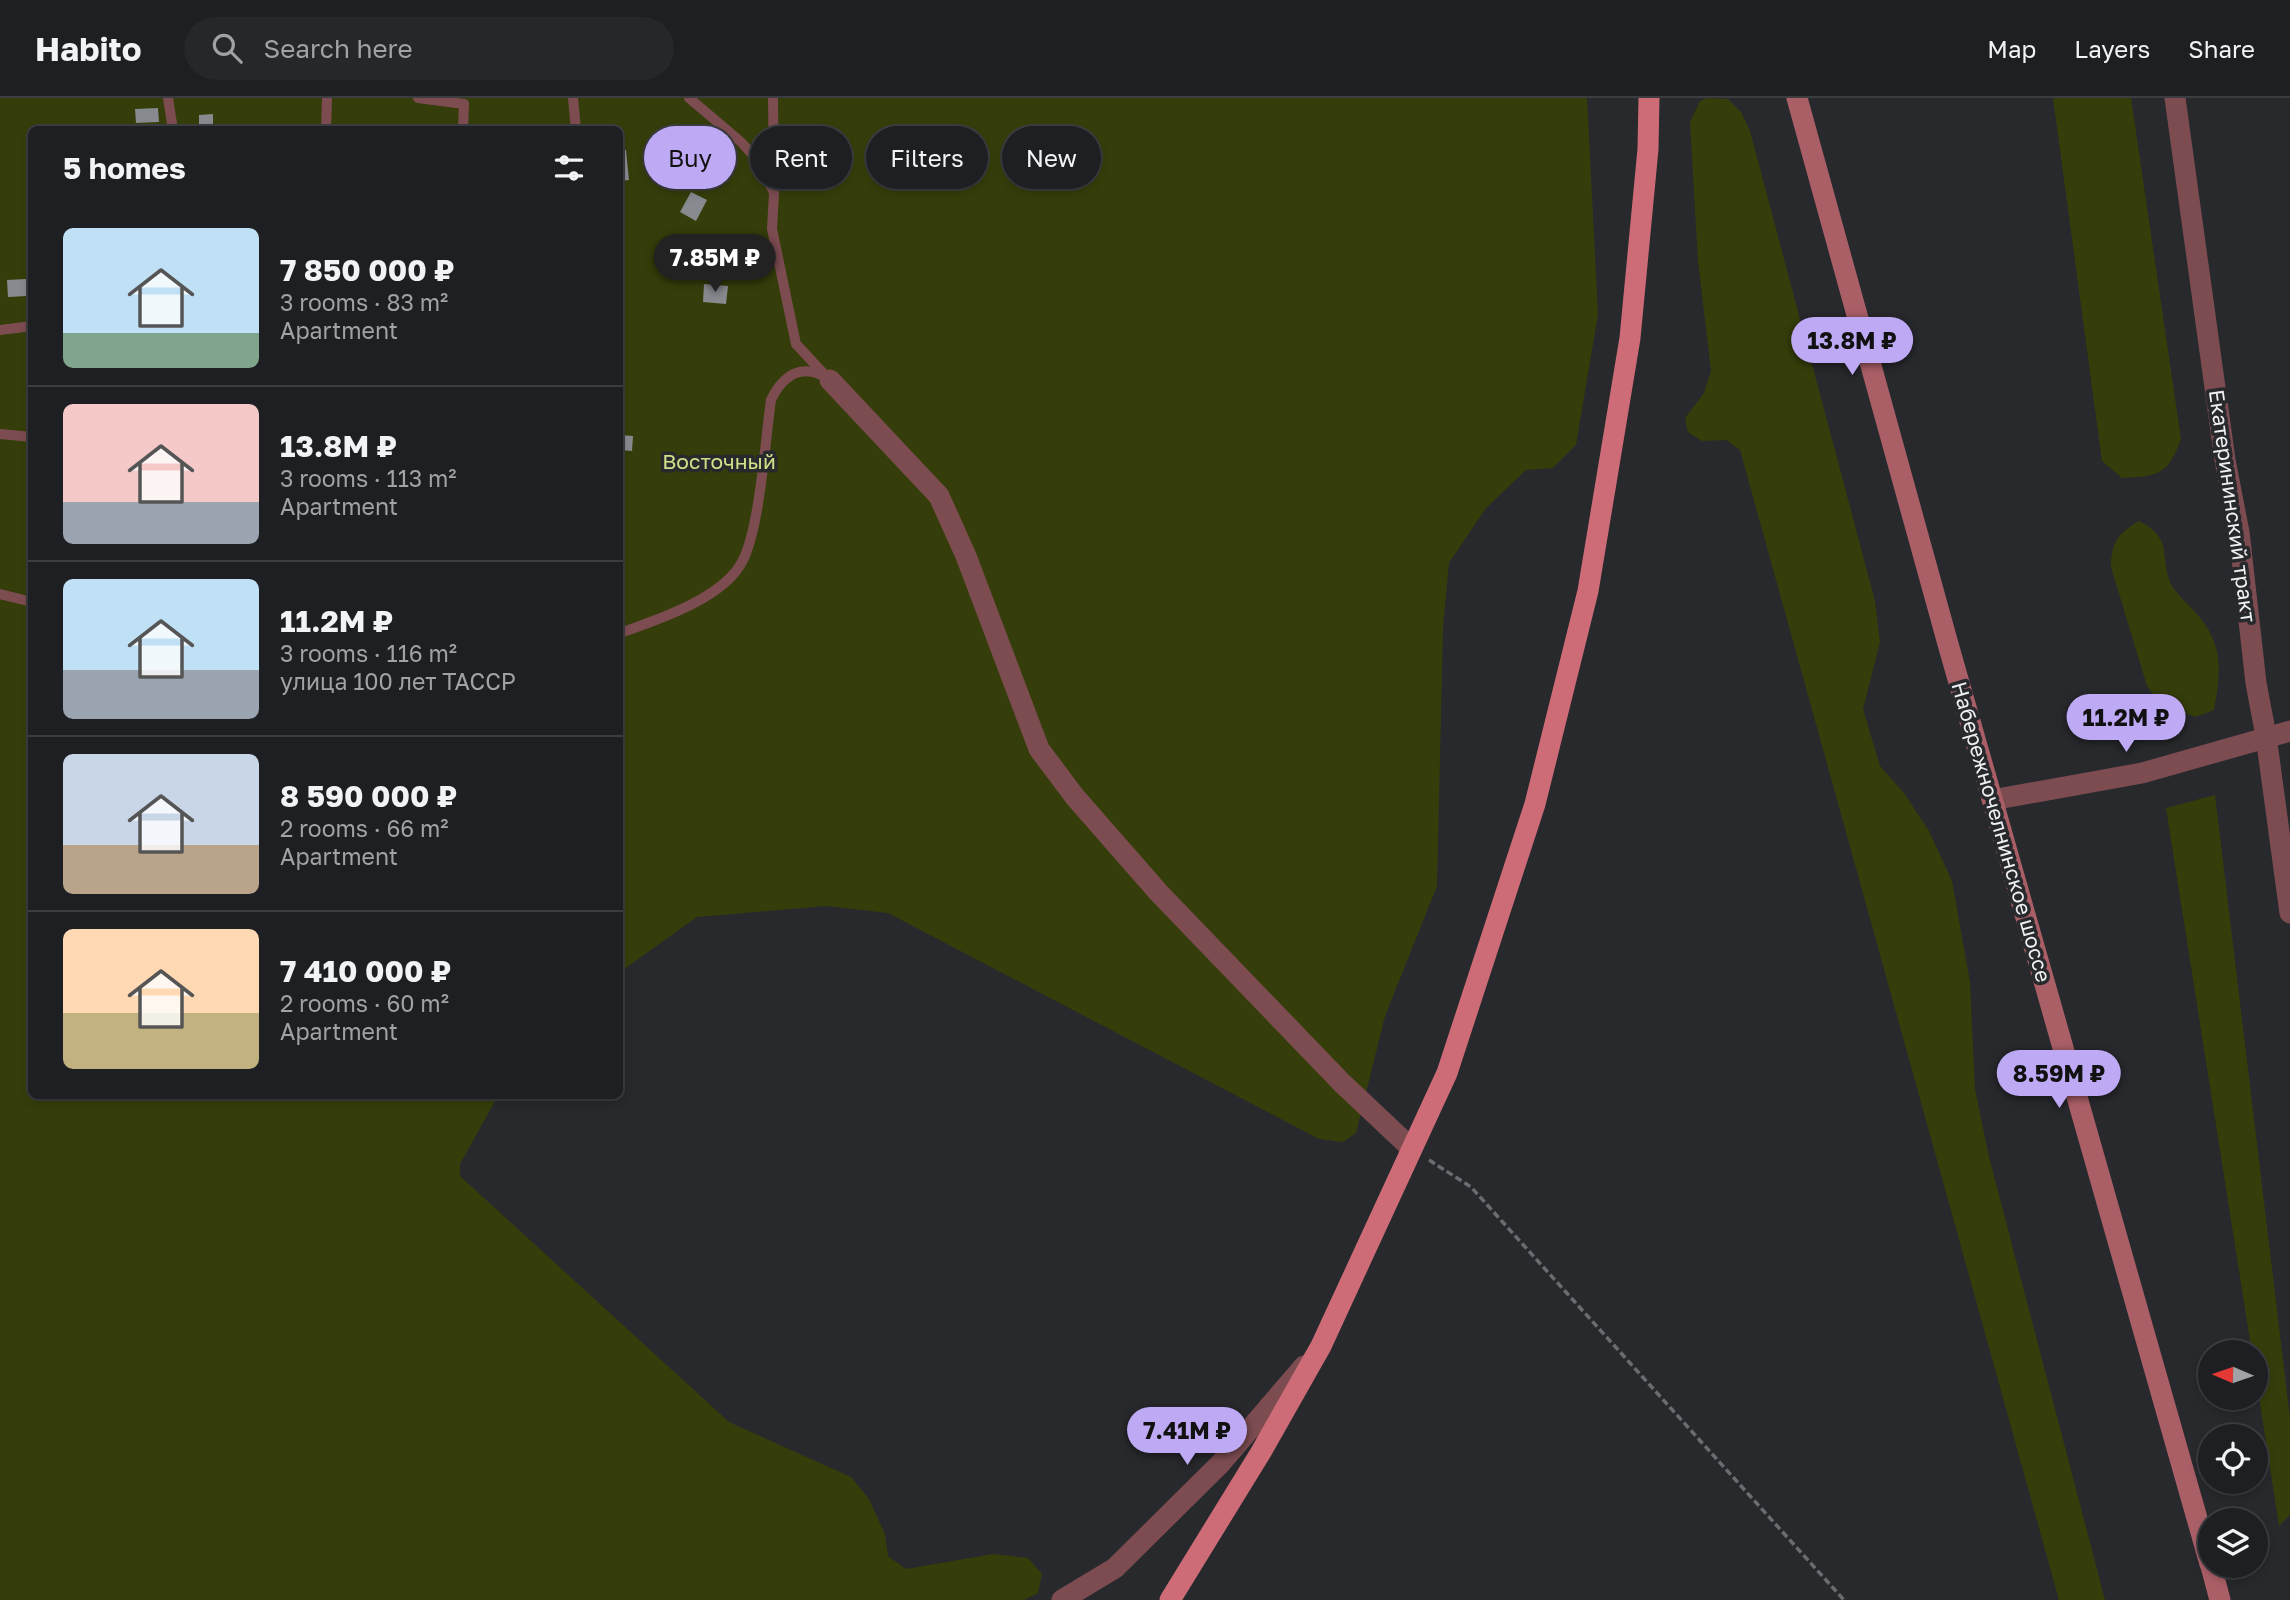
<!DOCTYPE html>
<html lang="en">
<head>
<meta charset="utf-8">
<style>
  :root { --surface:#1d1f22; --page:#25272a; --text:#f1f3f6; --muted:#a0a2a5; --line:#3b3d40; --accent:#bea9f4 }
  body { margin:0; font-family:"Golos Text",sans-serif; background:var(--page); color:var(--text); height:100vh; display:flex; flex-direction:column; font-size:26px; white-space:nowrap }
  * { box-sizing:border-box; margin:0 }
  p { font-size:23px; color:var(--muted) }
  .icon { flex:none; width:38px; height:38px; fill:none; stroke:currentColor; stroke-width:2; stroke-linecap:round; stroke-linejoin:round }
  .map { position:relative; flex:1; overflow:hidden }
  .side { position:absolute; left:28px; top:28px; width:595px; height:973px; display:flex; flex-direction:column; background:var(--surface); border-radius:10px; box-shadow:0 4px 10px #0003,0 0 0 2px var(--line) }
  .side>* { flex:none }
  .top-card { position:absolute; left:644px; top:28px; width:665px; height:63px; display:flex; gap:14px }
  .needle { width:46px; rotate:272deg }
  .controls { position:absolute; left:2198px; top:1242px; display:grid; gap:14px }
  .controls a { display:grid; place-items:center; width:70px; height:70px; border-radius:50%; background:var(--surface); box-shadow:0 4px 10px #0003,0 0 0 2px var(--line); font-size:35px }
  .price { position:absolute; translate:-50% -60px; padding:0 16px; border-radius:24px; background:var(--accent); color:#111; font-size:23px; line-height:46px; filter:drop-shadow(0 2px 4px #0008) }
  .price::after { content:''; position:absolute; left:50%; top:42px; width:21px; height:16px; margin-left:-10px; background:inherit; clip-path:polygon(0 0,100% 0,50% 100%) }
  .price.current { background:#222; color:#fff }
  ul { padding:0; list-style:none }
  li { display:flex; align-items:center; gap:21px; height:175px; padding:0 35px }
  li+li { border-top:2px solid var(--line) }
  li span { display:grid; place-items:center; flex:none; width:196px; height:140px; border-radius:10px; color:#555 }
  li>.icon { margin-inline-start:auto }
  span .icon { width:84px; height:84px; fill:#fffc; stroke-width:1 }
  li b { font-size:30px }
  h2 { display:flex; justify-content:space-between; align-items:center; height:84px; padding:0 35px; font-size:30px }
  .pill { padding:0 24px; border-radius:32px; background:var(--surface); box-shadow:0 4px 10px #0003,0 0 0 2px var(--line); font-size:24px; line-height:63px }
  .pill.current { background:var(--accent); color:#111 }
  header { display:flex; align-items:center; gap:42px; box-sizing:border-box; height:98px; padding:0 35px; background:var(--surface); border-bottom:2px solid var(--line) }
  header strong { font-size:33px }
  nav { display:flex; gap:38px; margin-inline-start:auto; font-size:24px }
  .search { width:490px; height:63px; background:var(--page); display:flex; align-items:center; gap:18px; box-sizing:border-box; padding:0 24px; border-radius:38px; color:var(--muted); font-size:26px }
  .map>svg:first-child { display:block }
  .green { fill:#353e0a }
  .building { fill:#878a8f }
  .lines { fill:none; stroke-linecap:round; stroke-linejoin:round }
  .path { stroke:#6b6c70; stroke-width:3.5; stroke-dasharray:7 3.5; stroke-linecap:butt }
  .service { stroke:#7c4c51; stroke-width:10 }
  .minor { stroke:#7c4c51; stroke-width:21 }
  .tertiary { stroke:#7c4c51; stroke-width:21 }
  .secondary { stroke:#aa5f67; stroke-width:21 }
  .primary { stroke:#cd6c77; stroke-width:21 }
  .labels { text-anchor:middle; stroke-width:7; stroke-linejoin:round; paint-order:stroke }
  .park-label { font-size:21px; fill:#cee189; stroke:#27292d }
  .street-label { font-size:21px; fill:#eff0f3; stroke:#27292d }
</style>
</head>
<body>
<header>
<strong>Habito</strong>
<div class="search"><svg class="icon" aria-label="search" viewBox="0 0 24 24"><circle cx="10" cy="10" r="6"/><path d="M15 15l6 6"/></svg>Search here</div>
<nav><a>Map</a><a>Layers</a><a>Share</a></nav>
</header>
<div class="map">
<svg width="2290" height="1502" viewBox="0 0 2290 1502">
  <rect width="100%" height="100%" fill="#27292d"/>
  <!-- green -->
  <g class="green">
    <polygon points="0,0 1587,0 1598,216 1576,347 1553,370 1526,372 1486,410 1449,465 1443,530 1437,788 1385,918 1356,1035 1343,1044 1319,1041 888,815 826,808 697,819 620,874 620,32 32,32 32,998 498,998 460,1066 460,1078 729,1324 851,1379 869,1401 885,1436 888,1458 906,1471 993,1456 1028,1460 1042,1476 1038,1495 1024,1502 0,1502"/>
    <polygon points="1707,0 1728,1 1741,14 1750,33 1875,503 1880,544 1863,611 1880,668 1904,695 1929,733 1952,783 1970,884 1975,991 1989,1059 2105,1502 2059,1502 1740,352 1726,342 1702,343 1688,334 1685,320 1704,295 1711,273 1698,163 1690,24 1700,3"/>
    <path d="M2053,0H2131L2181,341C2168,377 2159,378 2122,380L2102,363Z"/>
    <path d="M2139,423C2174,441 2159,456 2171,486C2176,496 2188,506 2196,515C2224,546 2221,574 2214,612L2195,619L2158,604L2147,588L2111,469C2111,445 2118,435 2139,423Z"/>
    <polygon points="2215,697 2290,1320 2290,1417 2279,1428 2256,1279 2256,1255 2252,1255 2166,710"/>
  </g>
  <!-- building -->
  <g class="building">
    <polygon points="158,10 159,24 136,25 135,11"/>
    <polygon points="213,16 213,32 199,32 199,17"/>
    <polygon points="626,52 629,82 620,83 620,53"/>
    <polygon points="691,94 707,102 696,123 680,114"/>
    <polygon points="26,181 27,198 8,199 7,182"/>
    <polygon points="704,186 728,188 726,206 703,204"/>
    <polygon points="620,337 633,338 632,353 620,352"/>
  </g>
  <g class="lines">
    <!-- path -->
    <polyline class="path" points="1429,1062 1471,1089 1844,1502"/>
    <!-- service -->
    <g class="service">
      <polyline points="168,0 173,32"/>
      <polyline points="418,0 464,6 463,32"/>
      <polyline points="573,0 576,32"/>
      <polyline points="689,0 741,44 761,66 774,95 772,131 796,246 823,275"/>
      <polyline points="773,0 774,89"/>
      <polyline points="326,32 327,0"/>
      <polyline points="0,232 32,228"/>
      <polyline points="0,336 32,339"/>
      <polyline points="0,496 32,504"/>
      <path d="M620,535C657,522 725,500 743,462C760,428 765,343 771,302C784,275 804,264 830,282"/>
    </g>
    <!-- minor -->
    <g class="minor">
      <polyline points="2175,0 2225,362 2239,434 2256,585 2266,638 2290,815"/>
      <polyline points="830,282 939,398 966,458 1039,651 1075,699 1159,795 1342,985 1411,1050"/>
      <polyline points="1992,702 2142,675 2290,633"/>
    </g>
    <!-- tertiary -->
    <polyline class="tertiary" points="1062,1502 1115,1470 1220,1366 1304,1268"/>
    <!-- secondary -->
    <g class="secondary">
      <polyline points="1797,0 1948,546 2210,1466"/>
      <polyline points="2211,1468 2220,1502"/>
    </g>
    <!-- primary -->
    <polyline class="primary" points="1170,1502 1261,1354 1321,1248 1447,975 1535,706 1588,493 1630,240 1648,51 1649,0"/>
  </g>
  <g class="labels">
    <!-- park labels -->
    <g class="park-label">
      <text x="719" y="371">Восточный</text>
    </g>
    <!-- street labels -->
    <g class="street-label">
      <text transform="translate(2232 408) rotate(82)" y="7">Екатерининский тракт</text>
      <text transform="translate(2001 734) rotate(74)" y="7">Набережночелнинское шоссе</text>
    </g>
  </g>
</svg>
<div class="controls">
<a><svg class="needle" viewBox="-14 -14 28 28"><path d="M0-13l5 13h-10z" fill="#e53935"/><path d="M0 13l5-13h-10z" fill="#a0a2a5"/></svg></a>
<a><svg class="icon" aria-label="locate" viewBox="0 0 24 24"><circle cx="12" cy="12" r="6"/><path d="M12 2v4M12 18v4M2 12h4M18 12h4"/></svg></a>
<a><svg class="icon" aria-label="layers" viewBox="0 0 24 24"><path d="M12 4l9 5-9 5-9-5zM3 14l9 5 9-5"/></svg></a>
</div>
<b class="price current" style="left:715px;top:196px">7.85M ₽</b>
<b class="price" style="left:1852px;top:279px">13.8M ₽</b>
<b class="price" style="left:2126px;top:656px">11.2M ₽</b>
<b class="price" style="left:2059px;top:1012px">8.59M ₽</b>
<b class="price" style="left:1187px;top:1369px">7.41M ₽</b>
<div class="top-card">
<a class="pill current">Buy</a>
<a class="pill">Rent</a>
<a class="pill">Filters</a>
<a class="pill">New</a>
</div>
<section class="side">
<h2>5 homes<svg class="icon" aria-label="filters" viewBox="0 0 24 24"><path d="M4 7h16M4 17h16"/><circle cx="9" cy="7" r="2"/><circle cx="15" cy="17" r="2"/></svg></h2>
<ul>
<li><span style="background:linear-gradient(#bfe0f5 75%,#7fa58c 0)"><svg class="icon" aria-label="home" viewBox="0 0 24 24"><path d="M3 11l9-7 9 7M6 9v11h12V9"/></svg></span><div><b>7 850 000 ₽</b><p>3 rooms · 83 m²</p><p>Apartment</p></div></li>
<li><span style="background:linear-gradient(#f6c9c9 70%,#9aa5b1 0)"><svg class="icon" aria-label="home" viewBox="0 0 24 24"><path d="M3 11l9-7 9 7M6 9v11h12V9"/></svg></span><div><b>13.8M ₽</b><p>3 rooms · 113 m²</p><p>Apartment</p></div></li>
<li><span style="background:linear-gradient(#bfe0f5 65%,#9aa5b1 0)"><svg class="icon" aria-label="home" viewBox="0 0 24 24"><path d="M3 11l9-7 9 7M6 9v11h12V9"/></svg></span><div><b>11.2M ₽</b><p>3 rooms · 116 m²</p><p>улица 100 лет ТАССР</p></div></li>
<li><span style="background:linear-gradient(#c9d6e8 65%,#b9a48a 0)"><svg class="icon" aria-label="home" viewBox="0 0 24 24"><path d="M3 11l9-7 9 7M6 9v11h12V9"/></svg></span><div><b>8 590 000 ₽</b><p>2 rooms · 66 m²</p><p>Apartment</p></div></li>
<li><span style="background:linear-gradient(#ffd9b3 60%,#c2b280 0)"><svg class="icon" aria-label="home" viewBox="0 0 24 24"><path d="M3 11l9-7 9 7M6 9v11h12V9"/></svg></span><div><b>7 410 000 ₽</b><p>2 rooms · 60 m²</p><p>Apartment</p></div></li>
</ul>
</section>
</div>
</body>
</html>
